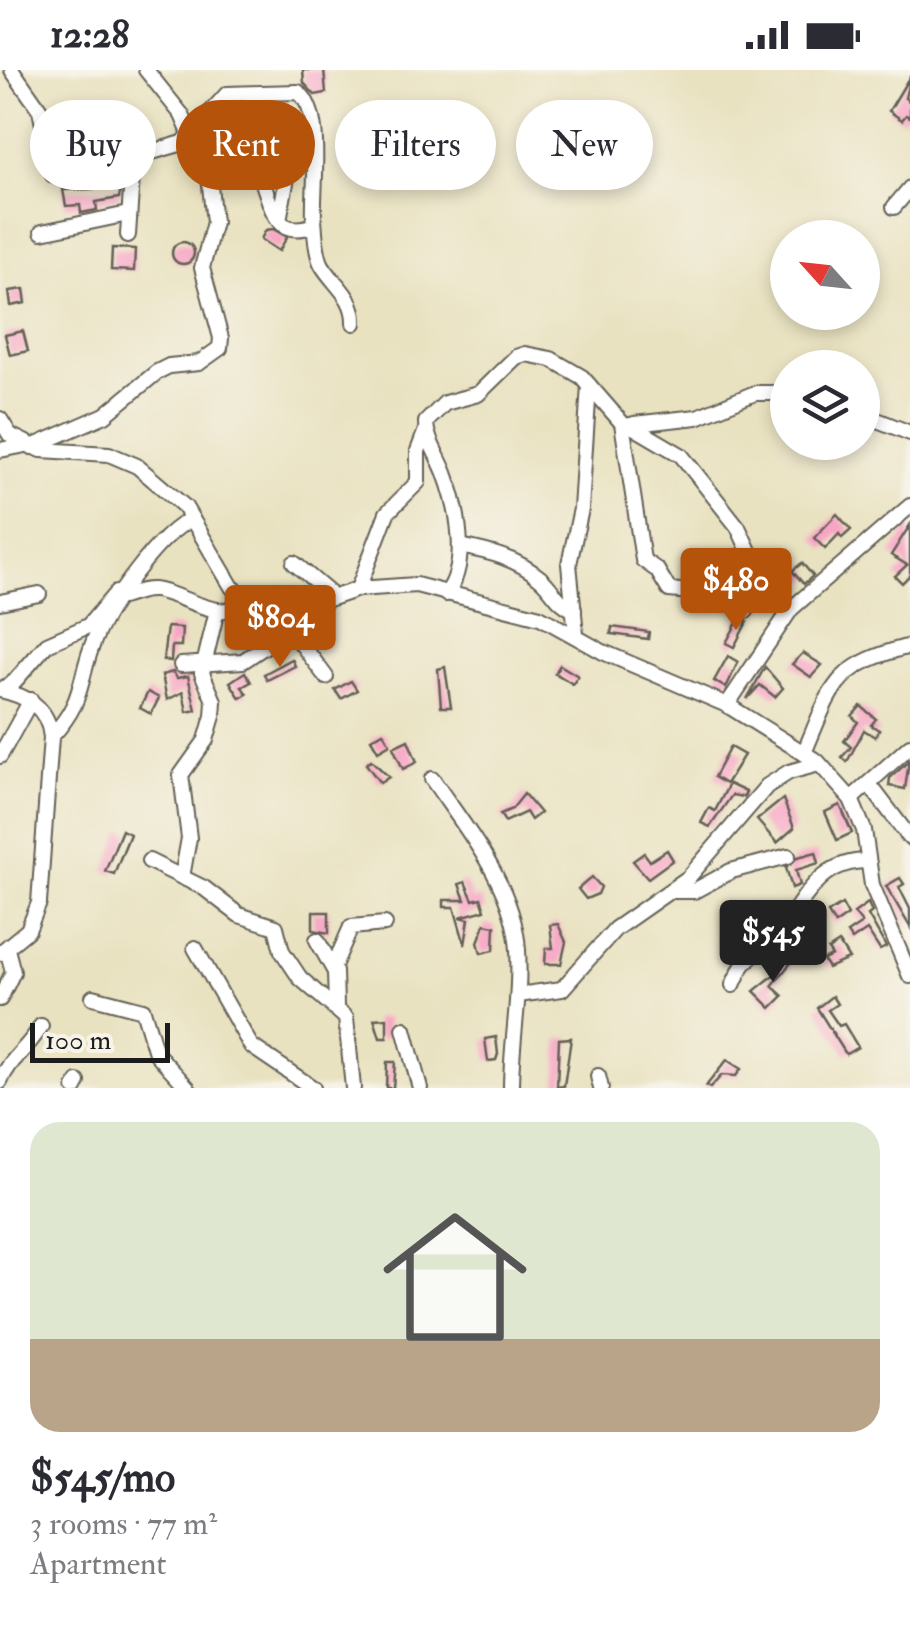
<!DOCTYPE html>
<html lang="en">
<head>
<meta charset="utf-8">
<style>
  :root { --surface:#fff; --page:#f7f7f7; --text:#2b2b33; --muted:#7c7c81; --accent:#b45309 }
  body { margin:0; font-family:"IM FELL Double Pica",serif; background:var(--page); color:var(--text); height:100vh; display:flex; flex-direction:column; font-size:38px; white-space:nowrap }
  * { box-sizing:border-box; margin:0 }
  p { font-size:32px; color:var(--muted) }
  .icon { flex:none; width:55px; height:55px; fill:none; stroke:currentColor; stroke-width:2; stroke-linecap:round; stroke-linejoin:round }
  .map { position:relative; height:1018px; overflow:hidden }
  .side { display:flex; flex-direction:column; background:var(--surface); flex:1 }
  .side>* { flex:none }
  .top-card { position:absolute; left:30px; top:30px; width:850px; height:90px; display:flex; gap:20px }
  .needle { width:65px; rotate:297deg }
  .buttons { position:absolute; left:770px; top:150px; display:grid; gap:20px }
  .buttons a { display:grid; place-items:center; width:110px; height:110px; border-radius:50%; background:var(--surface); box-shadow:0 5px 15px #0003; font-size:50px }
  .scale { position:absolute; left:30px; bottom:25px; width:140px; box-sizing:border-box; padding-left:10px; border:5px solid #1c1c1c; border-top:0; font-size:28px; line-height:35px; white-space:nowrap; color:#1c1c1c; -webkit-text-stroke:8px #f7f3e8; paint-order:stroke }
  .price { position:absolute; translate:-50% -85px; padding:0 22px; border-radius:10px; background:var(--accent); color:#fff; font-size:32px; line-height:65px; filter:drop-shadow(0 2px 5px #0008) }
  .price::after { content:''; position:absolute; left:50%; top:60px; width:30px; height:22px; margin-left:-15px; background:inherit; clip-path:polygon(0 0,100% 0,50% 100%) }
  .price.selected { background:#222; color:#fff }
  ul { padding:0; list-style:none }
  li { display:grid; align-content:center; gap:20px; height:530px; padding:0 30px }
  li span { display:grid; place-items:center; height:310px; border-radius:30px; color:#555 }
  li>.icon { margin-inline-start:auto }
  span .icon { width:180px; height:180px; fill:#fffc; stroke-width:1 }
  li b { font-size:42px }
  .pill { padding:0 35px; border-radius:45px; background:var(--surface); box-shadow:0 5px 15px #0003; font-size:35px; line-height:90px }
  .pill.selected { background:var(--accent); color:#fff }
  .status { display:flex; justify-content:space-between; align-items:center; height:70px; padding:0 50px; background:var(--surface); direction:ltr }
  .status svg { height:28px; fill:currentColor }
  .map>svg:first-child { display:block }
  .building { fill:#f8a5c5 }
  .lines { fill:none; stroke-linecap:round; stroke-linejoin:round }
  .minor-casing { stroke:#646156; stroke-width:18 }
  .minor { stroke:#fff; stroke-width:14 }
</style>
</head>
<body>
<div class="status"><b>12:28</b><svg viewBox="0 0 49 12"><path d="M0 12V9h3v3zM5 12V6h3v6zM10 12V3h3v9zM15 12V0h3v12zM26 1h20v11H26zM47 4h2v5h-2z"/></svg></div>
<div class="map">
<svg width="910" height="1018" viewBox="0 0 910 1018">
  <rect width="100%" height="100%" fill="#f7f3e8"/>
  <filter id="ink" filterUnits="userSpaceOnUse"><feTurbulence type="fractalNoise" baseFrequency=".01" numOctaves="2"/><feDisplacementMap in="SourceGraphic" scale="20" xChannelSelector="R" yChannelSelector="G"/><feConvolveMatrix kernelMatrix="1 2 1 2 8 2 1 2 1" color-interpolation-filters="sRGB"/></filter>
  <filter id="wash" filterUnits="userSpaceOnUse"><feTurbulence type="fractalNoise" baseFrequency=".0048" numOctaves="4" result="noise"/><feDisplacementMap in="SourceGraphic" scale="40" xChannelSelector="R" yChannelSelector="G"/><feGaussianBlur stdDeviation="2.25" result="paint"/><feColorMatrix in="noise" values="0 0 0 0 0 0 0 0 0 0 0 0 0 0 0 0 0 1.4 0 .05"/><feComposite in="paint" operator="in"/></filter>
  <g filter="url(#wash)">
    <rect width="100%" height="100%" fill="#e9e2c1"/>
    <g id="blocks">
      <!-- building -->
      <g class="building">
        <polygon points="303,0 324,0 326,23 315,25 304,13"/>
        <polygon points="910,6 905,28 910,32 910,47 906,45 902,50 889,41"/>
        <polygon points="121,118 119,128 96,132 97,140 81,143 80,135 66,136 63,120"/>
        <polygon points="273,159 287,167 279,181 261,169 266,160"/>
        <circle cx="183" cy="183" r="11"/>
        <polygon points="112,178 135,179 134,201 111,200"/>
        <polygon points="24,219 26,233 11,236 9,221"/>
        <polygon points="23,261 28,281 10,285 5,265"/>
        <polygon points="837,444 851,460 842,468 839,464 825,479 814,468"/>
        <polygon points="910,455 910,505 902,513 895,506 907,495 891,485"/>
        <polygon points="802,493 813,506 804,514 792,501"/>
        <polygon points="739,549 747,552 734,577 726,573"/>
        <polygon points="167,557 182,558 181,576 172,576 171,591 163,590"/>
        <polygon points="612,557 649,562 648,569 611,564"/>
        <polygon points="803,583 822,595 811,607 792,594"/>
        <polygon points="728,586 738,592 726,618 714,611"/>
        <polygon points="292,589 295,596 267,610 264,604"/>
        <polygon points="560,595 578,606 573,614 555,603"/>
        <polygon points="445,597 451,637 441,637 438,599"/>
        <polygon points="765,597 783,618 775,627 760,615 747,629"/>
        <polygon points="173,602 177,608 188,606 196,640 187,642 183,622 167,630 162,605"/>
        <polygon points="245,602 251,612 242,617 247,624 240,628 230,612"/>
        <polygon points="351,611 357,620 341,629 335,620"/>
        <polygon points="148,622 159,628 151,644 140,638"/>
        <polygon points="861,636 876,649 871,655 879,660 875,667 864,660 847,692 842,687 851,677 844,671 858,652 852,646"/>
        <polygon points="383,662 390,674 378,681 371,669"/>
        <polygon points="408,670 417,692 403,699 393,677"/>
        <polygon points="730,677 744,685 726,714 714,707"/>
        <polygon points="371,690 389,707 380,713 366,694"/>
        <polygon points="909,691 905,719 889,716 890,708"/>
        <polygon points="729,714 746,722 744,727 732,725 710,757 701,753 709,738 715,741"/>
        <polygon points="524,724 540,743 531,750 526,742 505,752 500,744 512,739"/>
        <polygon points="783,729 794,758 777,773 757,750"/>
        <polygon points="840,735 852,763 837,770 825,742"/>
        <polygon points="122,760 130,764 114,804 105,801"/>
        <polygon points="667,780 673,790 648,808 633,791 644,783 650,791"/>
        <polygon points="816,782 819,793 796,800 800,815 792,818 786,797 798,787"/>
        <polygon points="592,807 601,817 598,824 586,829 578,819"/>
        <polygon points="900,808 904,814 899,817 910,839 910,857 886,816"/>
        <polygon points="465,812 473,830 481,828 485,840 460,847 469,849 465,875 454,837 444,837 444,830 465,830 459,814"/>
        <polygon points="868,833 872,842 868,845 886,877 880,880 867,860 852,870 847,863 862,853 854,843"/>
        <polygon points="842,834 848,845 835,854 828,843"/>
        <polygon points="313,842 329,842 329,863 313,860"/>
        <polygon points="485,854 495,856 494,880 481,883 478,872"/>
        <polygon points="558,854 566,872 561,894 545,894 546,878 553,878 550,855"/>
        <polygon points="839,873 849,889 828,898 823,890 832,886 828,880"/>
        <polygon points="788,884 794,889 772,916 783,926 771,938 754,921 779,901 776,899"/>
        <polygon points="832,926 837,934 828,940 839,956 844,954 858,977 846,984 817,938"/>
        <polygon points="387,948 387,968 380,968 374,949"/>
        <polygon points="496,967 498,984 496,990 488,991 485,969"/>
        <polygon points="571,968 564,1016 557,1017 559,969"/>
        <polygon points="727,990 741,999 736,1006 722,1005 710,1018 706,1016"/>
        <polygon points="387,992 395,992 393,1018 386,1018"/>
      </g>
    </g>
  </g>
  <g filter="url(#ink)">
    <use href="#blocks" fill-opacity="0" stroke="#646156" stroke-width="2.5"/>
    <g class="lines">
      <!-- minor casing -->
      <g class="minor-casing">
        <g id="minor">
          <polyline points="12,0 40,40 53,105 71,112 132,106"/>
          <path d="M204,49C222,63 239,81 255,98C272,118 266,173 314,155"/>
          <polyline points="894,137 910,118"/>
          <polyline points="279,150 291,87 312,58"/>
          <polyline points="42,162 128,144"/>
          <path d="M128,165L132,106L145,84L183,73L227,24L298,22C325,42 312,118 314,149C315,162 316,184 322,195C334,215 355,227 354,253"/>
          <polyline points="862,344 910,363"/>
          <polyline points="0,349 10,365 41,380 109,384 137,396 185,437 232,517 266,543 288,543 358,519 416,515 540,547 603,582 727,635 818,692 851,729 864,760 872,815 910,906"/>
          <polyline points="634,354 697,347 755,323 788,323"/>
          <polyline points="630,355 681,385 738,457 763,511 746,541"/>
          <polyline points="32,377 105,345 157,302 169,296 199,293 220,278 221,268 202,198 214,152 209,107 182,45 146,0"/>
          <polyline points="0,380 26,375"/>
          <path d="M460,476C490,482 516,488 540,508C554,520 556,532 574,540"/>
          <polyline points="294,493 334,527"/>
          <polyline points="358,519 387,443 418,412 418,381 426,360"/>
          <path d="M446,524C470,494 458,438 445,403C439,387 426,369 426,352L445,333L478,324L516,287L525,284L551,289L582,307L622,353L643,490L657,500L669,520L703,523"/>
          <path d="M122,527C132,524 143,519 154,520C182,523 222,556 246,531"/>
          <polyline points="0,532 39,524"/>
          <polyline points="289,557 326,607"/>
          <polyline points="576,564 569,494 581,439 589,315"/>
          <polyline points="181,595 243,591 320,539"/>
          <path d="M0,620C27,626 48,637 51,667L39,833L28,860L0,883"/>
          <polyline points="0,620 14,612 47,574 88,556 116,523"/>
          <polyline points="727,635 791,539 910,436"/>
          <path d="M51,667C87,628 77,611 95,568C109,535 159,463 192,449"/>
          <path d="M804,683C833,615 833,596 910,576"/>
          <polyline points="0,686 31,630"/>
          <path d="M432,709C467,760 514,816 518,880C521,926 511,972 511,1018"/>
          <polyline points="869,714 910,768"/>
          <polyline points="851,729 910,676"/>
          <polyline points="149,791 204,818 239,845 276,857 282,881 300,908 346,948 353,1018"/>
          <polyline points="182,807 189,768 181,705 206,670 213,646 214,631 202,603 217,540"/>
          <polyline points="671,821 694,821 731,801 788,786"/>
          <polyline points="317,870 335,902 336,936"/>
          <polyline points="195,878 251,976 313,1018"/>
          <polyline points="333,898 351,857 385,854"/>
          <path d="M733,915C747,882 752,890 773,868C805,835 814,791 868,791"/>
          <polyline points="518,925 562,919 615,859 688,808 767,716 789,702 819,694"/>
          <polyline points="93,927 143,940 156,983 188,1018"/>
          <polyline points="0,929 13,902 7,879"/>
          <polyline points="404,959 420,1018"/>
          <polyline points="598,1006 601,1018"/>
          <path d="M0,1012C10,988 29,978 41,956"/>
          <polyline points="75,1018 78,1012"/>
        </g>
      </g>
      <!-- minor -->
      <use href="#minor" class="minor"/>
    </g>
  </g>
</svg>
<div class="buttons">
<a><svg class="needle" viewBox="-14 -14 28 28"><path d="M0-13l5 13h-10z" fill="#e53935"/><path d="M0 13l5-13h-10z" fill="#7c7c81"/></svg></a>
<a><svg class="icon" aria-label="layers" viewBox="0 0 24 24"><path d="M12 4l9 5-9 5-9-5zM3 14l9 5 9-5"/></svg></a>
</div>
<div class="scale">100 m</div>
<b class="price" style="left:736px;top:563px">$480</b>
<b class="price" style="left:280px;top:600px">$804</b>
<b class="price selected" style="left:773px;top:915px">$545</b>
<div class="top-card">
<a class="pill">Buy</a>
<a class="pill selected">Rent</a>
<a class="pill">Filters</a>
<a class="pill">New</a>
</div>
</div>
<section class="side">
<ul>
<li><span style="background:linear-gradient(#dfe7d0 70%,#b9a48a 0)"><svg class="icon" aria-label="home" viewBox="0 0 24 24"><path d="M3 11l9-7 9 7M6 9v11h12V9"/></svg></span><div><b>$545/mo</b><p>3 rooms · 77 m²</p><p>Apartment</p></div></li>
</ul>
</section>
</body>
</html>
